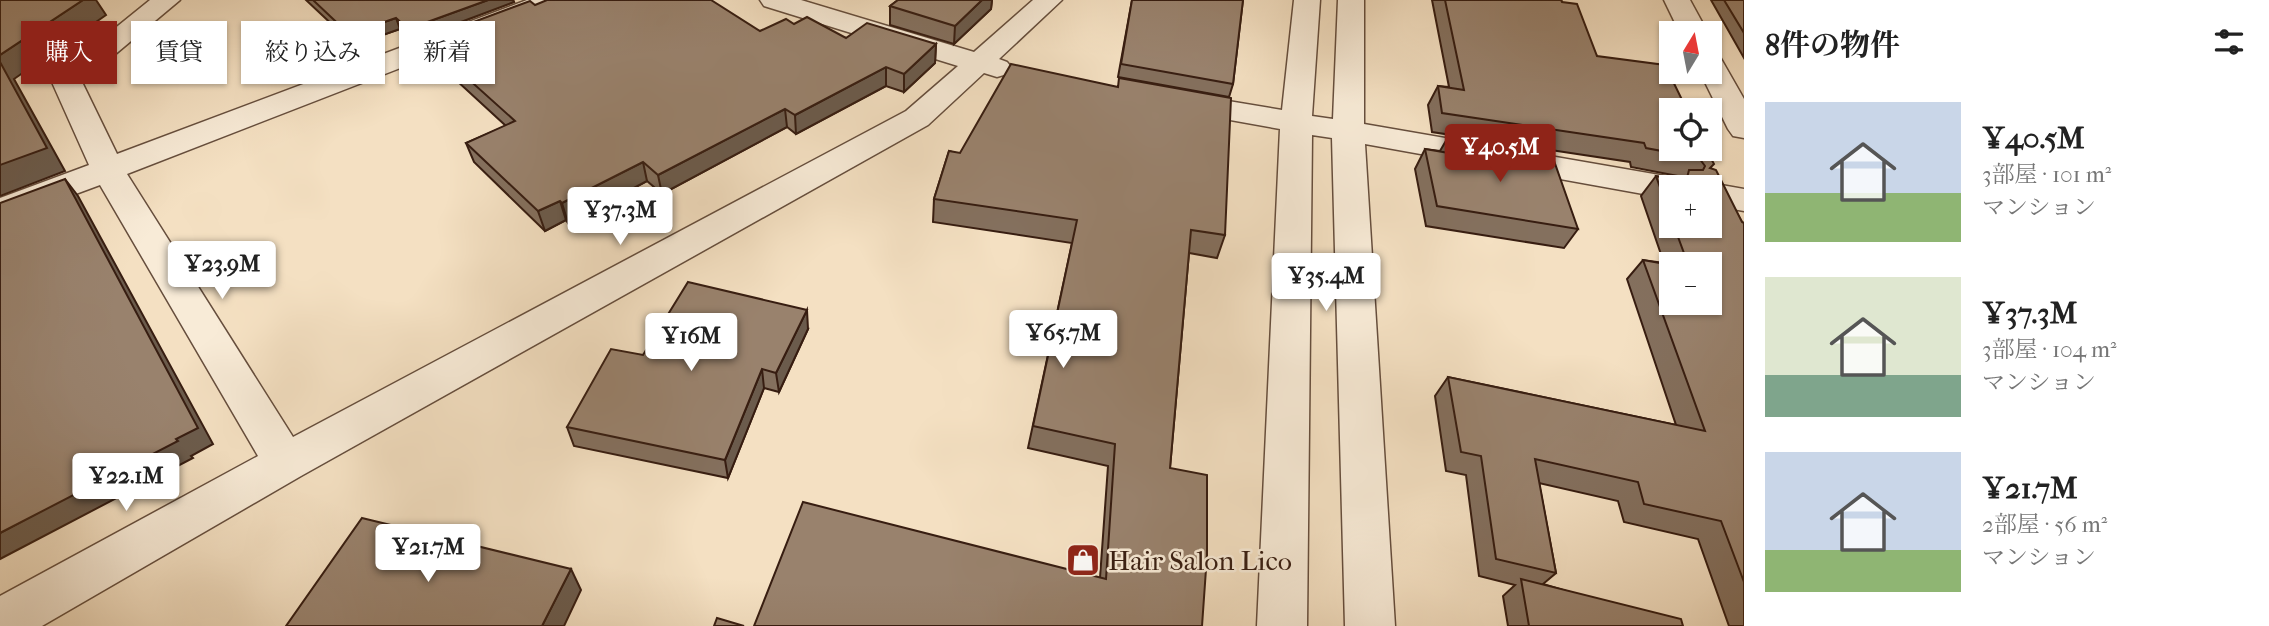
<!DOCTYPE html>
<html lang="ja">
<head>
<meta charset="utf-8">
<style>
  :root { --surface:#fff; --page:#f2f2f2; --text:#222; --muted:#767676; --accent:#8f2418 }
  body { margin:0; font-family:"IM FELL French Canon","Noto Serif JP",serif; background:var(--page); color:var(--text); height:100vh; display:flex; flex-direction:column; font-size:26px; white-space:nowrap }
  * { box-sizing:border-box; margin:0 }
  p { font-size:23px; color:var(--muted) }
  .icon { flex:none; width:38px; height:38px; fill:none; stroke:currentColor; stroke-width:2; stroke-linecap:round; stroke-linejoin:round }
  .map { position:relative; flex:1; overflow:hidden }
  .details { display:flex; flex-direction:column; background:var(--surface); width:525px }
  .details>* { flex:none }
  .top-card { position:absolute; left:21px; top:21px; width:665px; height:63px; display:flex; gap:14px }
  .needle { width:46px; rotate:10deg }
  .buttons { position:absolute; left:1659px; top:21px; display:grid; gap:14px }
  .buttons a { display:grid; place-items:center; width:63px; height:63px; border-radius:0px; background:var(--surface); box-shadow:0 2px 5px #0004; font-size:35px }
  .price { position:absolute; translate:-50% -60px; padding:0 16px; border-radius:7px; background:#fff; color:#222; font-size:23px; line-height:46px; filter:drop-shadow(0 2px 4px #0008) }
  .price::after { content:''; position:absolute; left:50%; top:42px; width:21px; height:16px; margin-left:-10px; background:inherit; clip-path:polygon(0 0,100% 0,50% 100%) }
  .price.current { background:var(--accent); color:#fff }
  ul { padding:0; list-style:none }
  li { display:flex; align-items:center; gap:21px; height:175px; padding:0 21px }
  li span { display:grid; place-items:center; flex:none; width:196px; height:140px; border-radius:0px; color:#555 }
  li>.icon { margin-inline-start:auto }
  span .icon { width:84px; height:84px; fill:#fffc; stroke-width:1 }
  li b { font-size:30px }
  h2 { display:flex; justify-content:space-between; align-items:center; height:84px; padding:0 21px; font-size:30px }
  .pill { padding:0 24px; border-radius:0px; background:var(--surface); box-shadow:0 2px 5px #0004; font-size:24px; line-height:63px }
  .pill.current { background:var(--accent); color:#fff }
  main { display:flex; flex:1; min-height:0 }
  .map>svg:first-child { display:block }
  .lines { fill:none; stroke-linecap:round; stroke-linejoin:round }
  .minor-casing { stroke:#664e3d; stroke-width:3 }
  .minor { fill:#f8ebd7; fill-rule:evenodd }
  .wall { fill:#84705e; stroke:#371d11; stroke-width:2; fill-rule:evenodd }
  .shaded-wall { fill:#6b5b4c; stroke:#371d11; stroke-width:2 }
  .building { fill:#99826d; stroke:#371d11; stroke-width:2 }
  .labels { text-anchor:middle; stroke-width:5; stroke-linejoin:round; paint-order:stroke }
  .near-poi-label { font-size:28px; fill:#371d11; stroke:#f8ebd7; text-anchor:start }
</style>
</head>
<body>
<main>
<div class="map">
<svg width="1744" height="626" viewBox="0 0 1744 626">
  <rect width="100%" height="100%" fill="#f4e0c2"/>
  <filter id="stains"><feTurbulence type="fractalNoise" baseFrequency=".00286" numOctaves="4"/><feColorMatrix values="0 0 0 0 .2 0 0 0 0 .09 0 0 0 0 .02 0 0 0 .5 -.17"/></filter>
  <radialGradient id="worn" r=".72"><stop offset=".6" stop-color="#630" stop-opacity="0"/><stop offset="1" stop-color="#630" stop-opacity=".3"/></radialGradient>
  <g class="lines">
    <!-- minor casing -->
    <g class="minor-casing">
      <g id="minor">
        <polygon points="150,0 180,0 82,82 117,154 527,0 564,0 560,6 127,174 293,437 906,111 958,66 764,6 760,0 801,0 974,52 1033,0 1062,0 999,59 1007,62 1012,68 1007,74 997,77 984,73 928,125 301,476 42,626 0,626 0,596 258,456 100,185 0,222 0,198 89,165 51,80"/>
        <polygon points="1294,0 1320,0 1312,116 1333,119 1338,0 1364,0 1364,124 1671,177 1683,180 1687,187 1671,187 1671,199 1365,144 1395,626 1345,626 1332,138 1312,135 1307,626 1257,626 1280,129 1180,111 1169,108 1165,102 1169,96 1180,93 1282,110"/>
        <polygon points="1664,0 1690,0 1708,33 1680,33"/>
        <polygon points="1710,54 1720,57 1744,99 1744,138 1733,136 1728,129 1700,72 1710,72"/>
        <polygon points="1710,183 1744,189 1744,211 1710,205 1710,187 1697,187"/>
      </g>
    </g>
    <!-- minor -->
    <use href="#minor" class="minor"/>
  </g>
  <!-- wall -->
  <g class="wall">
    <polygon points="306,0 513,0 514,2 413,40 400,29 354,45"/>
    <polygon points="898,0 992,0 991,9 954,44 890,25 890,6"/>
    <polygon points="1132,0 1243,0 1233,84 1229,97 1118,77"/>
    <path d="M1432,0H1561L1597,56L1706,149L1711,168L1742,222L1744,223V626H1729L1698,539L1624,522L1618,501L1539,483L1556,573L1543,584L1683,626H1508L1503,596L1515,585L1479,576L1466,475L1446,471L1435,396L1448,377L1676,425L1627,279L1643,260L1664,263L1641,196L1656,176L1681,181L1683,177L1631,167L1630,162L1432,132L1428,105L1438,86L1449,87ZM1671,187L1710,226H1671ZM1671,264H1710L1671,303Z"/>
    <polygon points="1711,0 1744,0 1744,58"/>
    <polygon points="535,5 760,31 794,24 846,38 936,44 935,63 904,92 886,86 796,134 787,127 662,194 647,181 568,223 566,220 545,231 474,162 466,143 506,126 432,58 425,40"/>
    <polygon points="1447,139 1578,229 1564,248 1426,226 1415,169 1425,149 1440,151"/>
    <polygon points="949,151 1225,235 1217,258 1189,253 1170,468 1202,626 1100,578 1108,466 1028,448 1072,243 933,222 934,199"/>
    <polygon points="808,329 779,392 764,388 728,478 574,446 567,427 643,355"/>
  </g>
  <!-- shaded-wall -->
  <g class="shaded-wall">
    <polygon points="83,0 96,0 106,15 14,79 65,171 0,196 0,55"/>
    <polygon points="488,0 513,0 514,2 413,40 408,29"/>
    <polygon points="982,0 992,0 991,9 954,44 955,26"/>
    <polygon points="396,18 400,29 354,45 349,34"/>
    <polygon points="936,44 935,63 904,92 904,74"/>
    <polygon points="886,67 886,86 796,134 795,115"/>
    <polygon points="785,109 787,127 662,194 658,175"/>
    <polygon points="643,162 647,181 568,223 562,203"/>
    <polygon points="65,179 78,196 213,444 191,456 193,458 0,559 0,533 176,439"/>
    <polygon points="560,201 566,220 545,231 538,211"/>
    <polygon points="807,310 808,329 779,392 776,373"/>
    <polygon points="762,369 764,388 728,478 725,460"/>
    <polygon points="571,569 581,590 564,626 542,626"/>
  </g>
  <!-- building -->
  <g class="building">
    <polygon points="0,0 83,0 0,55"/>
    <polygon points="313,0 488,0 408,29 396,18 349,34"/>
    <polygon points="547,0 711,0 760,31 786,19 794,24 807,17 846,38 867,23 936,44 904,74 886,67 795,115 785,109 658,175 643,162 562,203 560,201 538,211 466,143 515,121 425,40 530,1 535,5"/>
    <polygon points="898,0 982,0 955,26 890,6"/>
    <polygon points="1132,0 1243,0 1233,84 1121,64"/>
    <polygon points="1445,0 1561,0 1562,2 1577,4 1597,56 1665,65 1687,110 1671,110 1671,149 1706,149 1714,164 1710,168 1716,170 1742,222 1744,223 1744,582 1721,521 1644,504 1638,482 1535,459 1556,573 1496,559 1481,456 1461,452 1448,377 1705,431 1643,260 1671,265 1671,303 1710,303 1710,264 1688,264 1674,226 1710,226 1710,187 1671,187 1671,218 1656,176 1686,182 1689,170 1703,170 1705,166 1699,158 1646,148 1644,143 1442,113 1438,86 1464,90"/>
    <polygon points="1724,0 1744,0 1744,33"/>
    <polygon points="0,62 47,148 0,165"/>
    <polygon points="1011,64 1118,87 1119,78 1231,98 1225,235 1191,230 1170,468 1207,475 1207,555 1202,626 754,626 803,502 1106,579 1115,444 1033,426 1077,220 934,199 949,151 960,153"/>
    <polygon points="1447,139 1553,158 1578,229 1437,206 1425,149 1449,153"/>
    <polygon points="65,179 198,428 176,439 178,441 0,533 0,203"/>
    <polygon points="688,282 807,310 776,373 762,369 725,460 567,427 611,349 643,355"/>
    <polygon points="362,518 571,569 542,626 286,626"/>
    <polygon points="1521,579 1681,619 1683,626 1529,626"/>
    <polygon points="717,618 744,626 714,626"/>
  </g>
  <!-- icons -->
  <defs>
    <g id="shop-square" transform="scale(1.75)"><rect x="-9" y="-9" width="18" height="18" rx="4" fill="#8f2418" stroke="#f8ebd7"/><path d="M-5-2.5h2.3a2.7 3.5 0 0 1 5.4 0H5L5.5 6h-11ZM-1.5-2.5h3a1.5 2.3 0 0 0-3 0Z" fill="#fff"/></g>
  </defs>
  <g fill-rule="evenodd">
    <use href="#shop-square" x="1083" y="560"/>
  </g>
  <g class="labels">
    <!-- near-poi labels -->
    <g class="near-poi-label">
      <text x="1108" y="570">Hair Salon Lico</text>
    </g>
  </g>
  <rect width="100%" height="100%" filter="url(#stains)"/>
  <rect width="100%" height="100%" fill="url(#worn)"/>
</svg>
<div class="buttons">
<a><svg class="needle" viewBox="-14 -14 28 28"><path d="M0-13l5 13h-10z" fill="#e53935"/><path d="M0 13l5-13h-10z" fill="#767676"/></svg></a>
<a><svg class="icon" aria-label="locate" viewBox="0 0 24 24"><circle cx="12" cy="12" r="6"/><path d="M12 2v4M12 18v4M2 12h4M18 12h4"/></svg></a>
<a>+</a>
<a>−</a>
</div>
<b class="price current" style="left:1500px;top:184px">¥40.5M</b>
<b class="price" style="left:620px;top:247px">¥37.3M</b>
<b class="price" style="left:222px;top:301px">¥23.9M</b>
<b class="price" style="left:1326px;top:313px">¥35.4M</b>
<b class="price" style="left:1063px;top:370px">¥65.7M</b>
<b class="price" style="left:691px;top:373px">¥16M</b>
<b class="price" style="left:126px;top:513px">¥22.1M</b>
<b class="price" style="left:428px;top:584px">¥21.7M</b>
<div class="top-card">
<a class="pill current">購入</a>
<a class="pill">賃貸</a>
<a class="pill">絞り込み</a>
<a class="pill">新着</a>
</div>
</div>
<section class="details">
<h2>8件の物件<svg class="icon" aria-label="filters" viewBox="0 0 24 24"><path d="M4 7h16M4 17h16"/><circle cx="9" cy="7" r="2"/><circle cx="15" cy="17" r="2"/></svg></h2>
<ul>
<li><span style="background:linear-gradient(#c9d6e8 65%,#8fb573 0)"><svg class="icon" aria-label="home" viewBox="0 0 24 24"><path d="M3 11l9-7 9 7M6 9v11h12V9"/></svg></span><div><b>¥40.5M</b><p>3部屋 · 101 m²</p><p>マンション</p></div></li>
<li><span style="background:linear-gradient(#dfe7d0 70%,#7fa58c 0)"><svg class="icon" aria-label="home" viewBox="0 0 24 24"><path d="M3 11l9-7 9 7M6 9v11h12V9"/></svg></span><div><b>¥37.3M</b><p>3部屋 · 104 m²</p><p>マンション</p></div></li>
<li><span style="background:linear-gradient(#c9d6e8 70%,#8fb573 0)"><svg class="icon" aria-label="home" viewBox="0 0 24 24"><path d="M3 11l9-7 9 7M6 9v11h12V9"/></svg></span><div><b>¥21.7M</b><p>2部屋 · 56 m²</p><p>マンション</p></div></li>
</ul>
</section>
</main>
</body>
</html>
